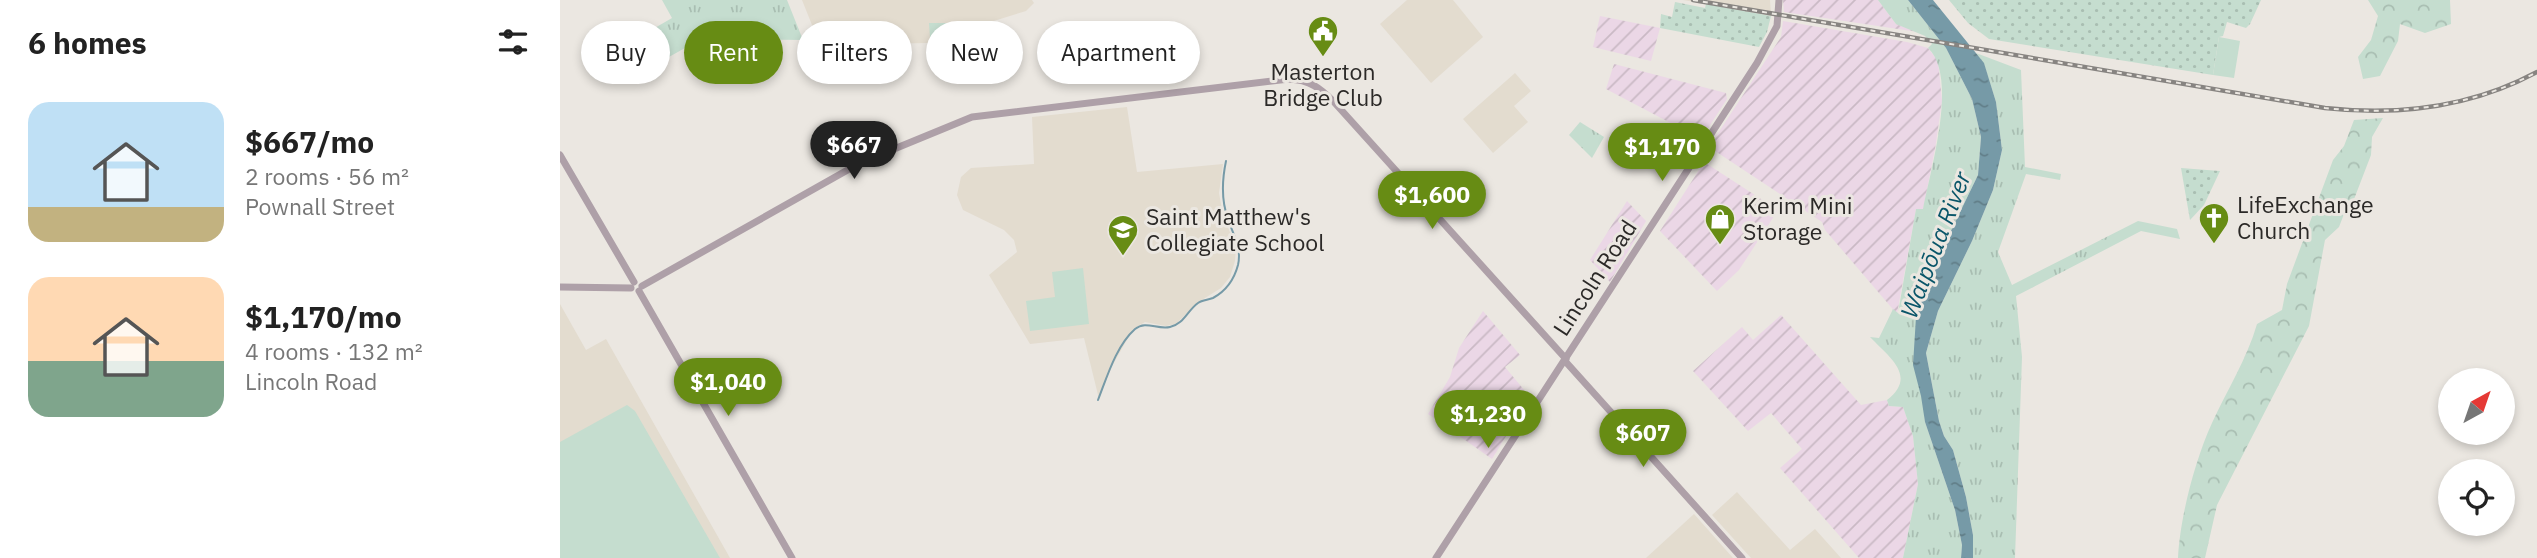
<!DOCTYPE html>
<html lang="en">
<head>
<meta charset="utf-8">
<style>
  :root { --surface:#fff; --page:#f6f6f6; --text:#222; --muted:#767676; --accent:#678c14 }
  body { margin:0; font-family:"IBM Plex Sans",sans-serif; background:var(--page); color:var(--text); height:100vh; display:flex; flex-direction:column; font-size:26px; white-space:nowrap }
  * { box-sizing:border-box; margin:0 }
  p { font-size:23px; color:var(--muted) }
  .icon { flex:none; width:38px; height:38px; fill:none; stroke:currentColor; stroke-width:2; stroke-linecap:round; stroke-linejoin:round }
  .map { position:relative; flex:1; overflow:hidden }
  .drawer { display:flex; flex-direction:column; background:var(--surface); width:560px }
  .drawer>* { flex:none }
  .top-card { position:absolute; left:21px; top:21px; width:665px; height:63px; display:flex; gap:14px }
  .needle { width:46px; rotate:40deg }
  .controls { position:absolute; left:1878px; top:368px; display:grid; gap:14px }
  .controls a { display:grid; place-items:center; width:77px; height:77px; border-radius:50%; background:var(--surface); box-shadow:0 4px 10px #0003; font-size:35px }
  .price { position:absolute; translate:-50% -60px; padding:0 16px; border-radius:24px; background:var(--accent); color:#fff; font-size:23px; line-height:46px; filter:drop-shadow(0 2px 4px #0008) }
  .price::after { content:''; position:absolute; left:50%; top:42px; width:21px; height:16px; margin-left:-10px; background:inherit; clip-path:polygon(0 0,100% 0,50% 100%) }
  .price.selected { background:#222; color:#fff }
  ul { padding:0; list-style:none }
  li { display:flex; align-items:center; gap:21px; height:175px; padding:0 28px }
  li span { display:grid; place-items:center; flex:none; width:196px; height:140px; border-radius:21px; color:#555 }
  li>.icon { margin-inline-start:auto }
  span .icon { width:84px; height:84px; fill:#fffc; stroke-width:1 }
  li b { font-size:30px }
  h2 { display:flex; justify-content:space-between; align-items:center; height:84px; padding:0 28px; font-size:30px }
  .tag { padding:0 24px; border-radius:32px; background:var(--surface); box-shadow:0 4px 10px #0003; font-size:24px; line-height:63px }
  .tag.selected { background:var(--accent); color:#fff }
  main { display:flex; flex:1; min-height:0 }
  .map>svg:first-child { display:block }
  .built { fill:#e3dccf }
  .industrial { fill:url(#industrial-furrows) }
  .grass { fill:url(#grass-dots) }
  .forest { fill:url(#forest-crowns) }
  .park { fill:url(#park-tufts) }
  .garden { fill:#c5ddcf }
  .water { fill:url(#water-ripples) }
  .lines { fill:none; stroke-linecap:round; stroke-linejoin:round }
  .stream { stroke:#769aa7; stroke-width:2 }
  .minor { stroke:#aea0a8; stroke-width:7 }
  .rail-casing { stroke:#878481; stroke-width:4.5 }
  .rail { stroke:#ebe7e1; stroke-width:2; stroke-dasharray:5; stroke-linecap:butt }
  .labels { text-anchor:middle; stroke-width:6; stroke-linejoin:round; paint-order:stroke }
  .poi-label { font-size:23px; fill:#2b2927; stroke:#ebe7e1; text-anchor:start }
  .street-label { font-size:23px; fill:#2b2927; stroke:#ebe7e1 }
  .water-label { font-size:24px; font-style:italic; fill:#095569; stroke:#ebe7e1 }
</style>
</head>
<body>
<main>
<section class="drawer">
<h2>6 homes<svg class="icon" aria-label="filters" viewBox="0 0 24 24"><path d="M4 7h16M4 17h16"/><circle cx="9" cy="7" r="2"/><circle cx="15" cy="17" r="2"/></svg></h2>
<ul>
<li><span style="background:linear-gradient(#bfe0f5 75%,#c2b280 0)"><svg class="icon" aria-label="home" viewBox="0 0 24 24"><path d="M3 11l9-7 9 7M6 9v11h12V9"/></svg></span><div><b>$667/mo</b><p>2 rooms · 56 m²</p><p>Pownall Street</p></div></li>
<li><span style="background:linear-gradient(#ffd9b3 60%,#7fa58c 0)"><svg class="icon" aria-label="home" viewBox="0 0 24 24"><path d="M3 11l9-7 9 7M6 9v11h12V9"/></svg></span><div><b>$1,170/mo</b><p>4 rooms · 132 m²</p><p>Lincoln Road</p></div></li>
</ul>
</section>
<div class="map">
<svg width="1977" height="558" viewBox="0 0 1977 558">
  <defs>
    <pattern id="industrial-furrows" width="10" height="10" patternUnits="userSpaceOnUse" patternTransform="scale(1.75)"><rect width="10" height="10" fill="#ebd7e6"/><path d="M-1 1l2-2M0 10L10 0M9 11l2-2" fill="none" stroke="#cab9c5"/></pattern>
    <pattern id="grass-dots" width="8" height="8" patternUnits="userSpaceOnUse" patternTransform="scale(1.75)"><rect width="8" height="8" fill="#c5ddcf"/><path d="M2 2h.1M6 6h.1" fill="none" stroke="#a9beb2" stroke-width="1.8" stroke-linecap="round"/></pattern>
    <pattern id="forest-crowns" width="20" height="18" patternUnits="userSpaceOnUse" patternTransform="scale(1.75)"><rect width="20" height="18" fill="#c5ddcf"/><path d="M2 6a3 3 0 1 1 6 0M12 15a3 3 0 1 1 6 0" fill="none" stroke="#a9beb2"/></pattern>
    <pattern id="park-tufts" width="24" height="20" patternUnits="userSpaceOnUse" patternTransform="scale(1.75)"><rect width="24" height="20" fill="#c5ddcf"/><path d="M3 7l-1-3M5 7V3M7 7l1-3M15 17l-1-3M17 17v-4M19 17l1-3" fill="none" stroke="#a9beb2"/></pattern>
    <pattern id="water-ripples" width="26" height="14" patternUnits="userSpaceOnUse" patternTransform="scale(1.75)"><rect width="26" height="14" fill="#769aa7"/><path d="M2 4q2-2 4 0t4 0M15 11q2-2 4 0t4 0" fill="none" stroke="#617e88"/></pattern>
  </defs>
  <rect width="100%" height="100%" fill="#ebe7e1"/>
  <!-- built -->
  <g class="built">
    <polygon points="242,0 472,0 474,3 466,11 424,24 423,42 260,45"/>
    <polygon points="847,0 893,0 923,37 871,83 820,24"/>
    <polygon points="1123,0 1210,0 1211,16 1146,4"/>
    <polygon points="955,73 971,91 954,106 968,122 933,153 903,119"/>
    <polygon points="567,107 577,172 663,164 659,193 663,215 676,247 675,261 670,277 661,288 637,303 616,324 606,326 585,322 573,329 551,368 539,399 524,338 470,344 429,275 457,252 454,240 444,230 403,210 397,195 401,177 411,168 474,164 472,117"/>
    <polygon points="0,304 26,350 46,339 170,558 0,558"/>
    <polygon points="1177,492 1230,550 1255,529 1281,558 1191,558 1152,515"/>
    <polygon points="1134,514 1173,558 1086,558"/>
  </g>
  <!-- industrial -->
  <g class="industrial">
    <polygon points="1223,0 1318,0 1336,24 1358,32 1224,12"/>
    <polygon points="1040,16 1100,28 1091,61 1033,47"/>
    <polygon points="1223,21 1347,42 1368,48 1378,61 1382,101 1375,149 1363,210 1356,209 1337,314 1265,230 1262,222 1149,147 1221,37"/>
    <polygon points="1054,64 1166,93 1167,99 1141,139 1046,89"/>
    <polygon points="1144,162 1218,210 1179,270 1157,291 1100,231"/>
    <polygon points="1067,201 1086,221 1050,282 1030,260"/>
    <polygon points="923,311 960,355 945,367 970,397 932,459 868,414 890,377 899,348"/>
    <polygon points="1221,315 1301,405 1327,400 1329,406 1343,407 1353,436 1358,484 1343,558 1299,558 1220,468 1242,449 1211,413 1188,431 1133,371 1182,327 1193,340"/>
  </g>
  <!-- grass -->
  <g class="grass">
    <polygon points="1389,0 1701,0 1690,24 1686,28 1667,22 1663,36 1659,37 1653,75 1429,39 1408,23"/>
    <polygon points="1115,2 1145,8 1146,4 1211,16 1207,32 1199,47 1100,28 1101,14 1112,17"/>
    <polygon points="1621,168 1660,171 1644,205 1630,220"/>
  </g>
  <!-- forest -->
  <g class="forest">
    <polygon points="1808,0 1890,0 1891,24 1865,33 1840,24 1838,41 1820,76 1803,79 1798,57 1811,40 1818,16"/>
    <path d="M1823,118L1812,137L1811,155L1791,207L1784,214L1779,227L1765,240L1749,326L1657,505L1645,558H1618C1620,517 1635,460 1652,423C1667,390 1687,359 1697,324L1722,310L1727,284L1773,160L1784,146L1794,120Z"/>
  </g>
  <!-- park -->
  <g class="park">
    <polygon points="102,0 227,0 243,40 141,39 84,71 67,44 112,18"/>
    <path d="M1318,0H1348L1386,48L1412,99L1421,137L1418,175L1371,272L1356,317L1365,422L1395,510L1402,545L1401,558H1343L1358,484L1353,436L1343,407L1329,406L1327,400C1358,376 1329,357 1310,337L1319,338L1333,309L1338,313L1356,209H1363C1370,171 1399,77 1368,48L1372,44L1365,36L1336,24Z"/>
    <polygon points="1416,53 1461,70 1465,167 1501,174 1500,180 1466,174 1438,252 1452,285 1578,221 1617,229 1620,239 1581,231 1456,296 1462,357 1455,558 1413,558 1413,535 1406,497 1393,450 1384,436 1379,421 1366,353 1378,311 1412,241 1433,190 1442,150 1436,102 1424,64"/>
    <polygon points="1020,122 1044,137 1032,158 1009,135"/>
  </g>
  <!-- garden -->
  <g class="garden">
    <polygon points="369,23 401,23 401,38 370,38"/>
    <polygon points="1659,37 1680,41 1674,78 1653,75"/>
    <polygon points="523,268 529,324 470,331 466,301 495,297 492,272"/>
    <polygon points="67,405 75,411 160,558 0,558 0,442"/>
  </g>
  <!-- water -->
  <polygon class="water" points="1348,0 1373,0 1424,63 1436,102 1442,150 1433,190 1412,241 1378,311 1366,353 1379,421 1384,436 1393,450 1406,497 1413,535 1413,558 1401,558 1402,545 1395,510 1365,422 1361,396 1353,365 1356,317 1371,272 1418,175 1421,137 1412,99 1386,48"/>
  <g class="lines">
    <!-- stream -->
    <path class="stream" d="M538,400C547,377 556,346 575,329C586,320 597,330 610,327C624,324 627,311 638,303C642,300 648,300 653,298C666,291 674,280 678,265C682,247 673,235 668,219C661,200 662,180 666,161"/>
    <!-- minor -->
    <g class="minor">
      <polyline points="0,155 74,282"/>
      <path d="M82,286L300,163L412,117L729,79C750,80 760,88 774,102L1006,359"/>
      <polyline points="0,287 71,288"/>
      <polyline points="79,291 232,558"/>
      <polyline points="1005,361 1182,558"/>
      <polyline points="876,558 1197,63 1217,26 1219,0"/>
    </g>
    <!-- rail casing -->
    <g class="rail-casing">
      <path id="rail" d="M1133,0L1765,108C1838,116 1912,107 1977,72"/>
    </g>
    <!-- rail -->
    <use href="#rail" class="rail"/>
  </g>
  <!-- icons -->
  <defs>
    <g id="civic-pin" transform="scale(1.575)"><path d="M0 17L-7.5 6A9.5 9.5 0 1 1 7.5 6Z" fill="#678c14" stroke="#ebe7e1"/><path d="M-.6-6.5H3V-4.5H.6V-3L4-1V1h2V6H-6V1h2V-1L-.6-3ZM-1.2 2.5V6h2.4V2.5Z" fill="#fff"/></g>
    <g id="church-pin" transform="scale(1.575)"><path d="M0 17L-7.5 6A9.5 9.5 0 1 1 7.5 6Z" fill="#678c14" stroke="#ebe7e1"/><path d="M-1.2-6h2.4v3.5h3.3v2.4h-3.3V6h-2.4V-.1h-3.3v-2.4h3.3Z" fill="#fff"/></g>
    <g id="shop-pin" transform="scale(1.575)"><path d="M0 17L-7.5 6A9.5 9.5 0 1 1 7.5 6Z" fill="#678c14" stroke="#ebe7e1"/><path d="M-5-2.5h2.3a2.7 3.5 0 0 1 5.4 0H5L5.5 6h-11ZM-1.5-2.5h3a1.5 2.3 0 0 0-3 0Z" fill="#fff"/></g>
    <g id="school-pin" transform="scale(1.575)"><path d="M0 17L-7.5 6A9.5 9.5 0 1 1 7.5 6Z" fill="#678c14" stroke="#ebe7e1"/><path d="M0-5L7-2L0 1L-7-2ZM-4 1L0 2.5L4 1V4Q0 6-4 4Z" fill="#fff"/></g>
  </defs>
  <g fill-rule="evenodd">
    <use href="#civic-pin" x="763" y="31"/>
    <use href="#church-pin" x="1654" y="218"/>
    <use href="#shop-pin" x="1160" y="219"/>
    <use href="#school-pin" x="563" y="230"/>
  </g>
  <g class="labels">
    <!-- poi labels -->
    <g class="poi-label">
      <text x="763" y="80" text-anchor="middle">Masterton<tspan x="763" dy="26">Bridge Club</tspan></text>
      <text x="1677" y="213">LifeExchange<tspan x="1677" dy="26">Church</tspan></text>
      <text x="1183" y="214">Kerim Mini<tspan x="1183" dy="26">Storage</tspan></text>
      <text x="586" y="225">Saint Matthew's<tspan x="586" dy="26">Collegiate School</tspan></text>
    </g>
    <!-- street labels -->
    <g class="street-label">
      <text transform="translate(1035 278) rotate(-57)" y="8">Lincoln Road</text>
    </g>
    <!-- water labels -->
    <g class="water-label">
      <text transform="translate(1376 245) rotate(-69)" y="8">Waipōua River</text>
    </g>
  </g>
</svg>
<div class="controls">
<a><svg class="needle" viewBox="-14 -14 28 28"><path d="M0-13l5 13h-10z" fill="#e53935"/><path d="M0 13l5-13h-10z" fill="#767676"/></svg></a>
<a><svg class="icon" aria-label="locate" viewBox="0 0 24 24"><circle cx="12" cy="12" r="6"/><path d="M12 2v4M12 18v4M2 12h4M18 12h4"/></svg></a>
</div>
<b class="price selected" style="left:294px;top:181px">$667</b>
<b class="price" style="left:1102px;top:183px">$1,170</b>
<b class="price" style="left:872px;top:231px">$1,600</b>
<b class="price" style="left:168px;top:418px">$1,040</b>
<b class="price" style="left:928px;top:450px">$1,230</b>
<b class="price" style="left:1083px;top:469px">$607</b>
<div class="top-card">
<a class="tag">Buy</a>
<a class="tag selected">Rent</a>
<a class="tag">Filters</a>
<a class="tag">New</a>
<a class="tag">Apartment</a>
</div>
</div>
</main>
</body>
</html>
